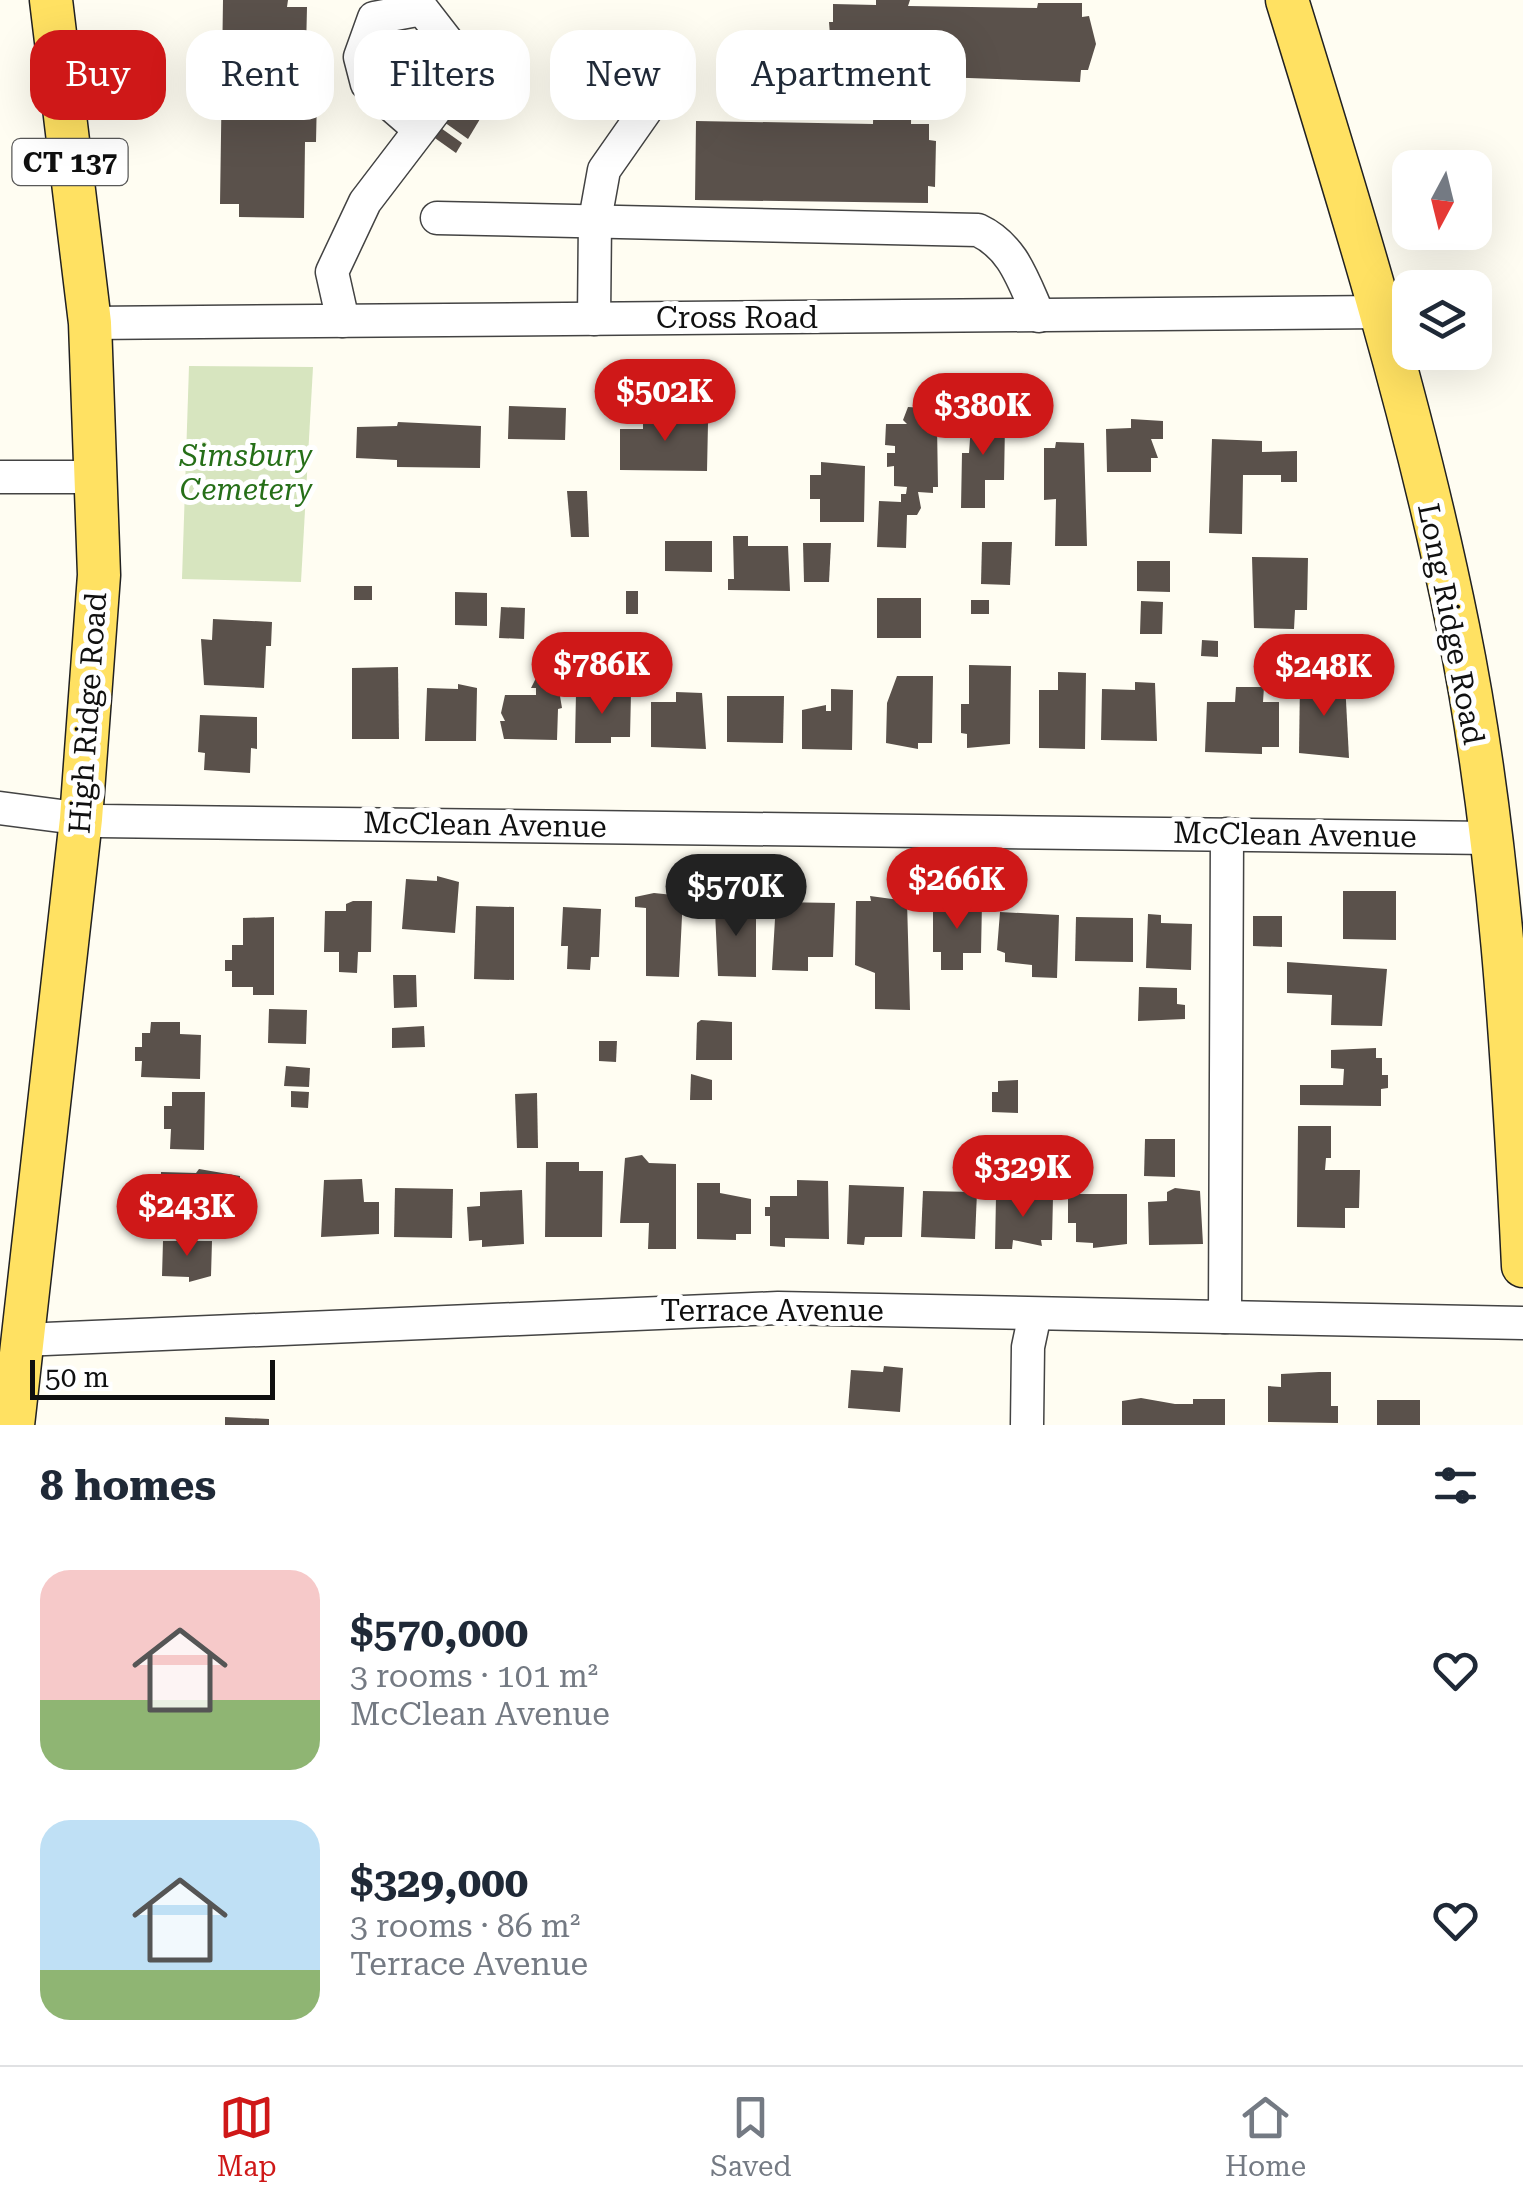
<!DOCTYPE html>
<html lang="en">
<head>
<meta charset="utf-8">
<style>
  :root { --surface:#fff; --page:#f2f2f3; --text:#1f2937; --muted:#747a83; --line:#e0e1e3; --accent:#cf1818 }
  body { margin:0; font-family:"Roboto Serif",serif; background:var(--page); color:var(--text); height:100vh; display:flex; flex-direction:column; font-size:38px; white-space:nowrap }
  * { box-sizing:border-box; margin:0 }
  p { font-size:32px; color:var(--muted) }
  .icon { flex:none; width:55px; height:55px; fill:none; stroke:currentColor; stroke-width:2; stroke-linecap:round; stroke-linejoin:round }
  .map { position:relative; height:1425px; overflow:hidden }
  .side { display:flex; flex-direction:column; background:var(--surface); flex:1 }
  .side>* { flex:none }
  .guide { position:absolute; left:30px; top:30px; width:1000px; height:90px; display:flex; gap:20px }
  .needle { width:65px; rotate:187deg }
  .tools { position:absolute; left:1392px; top:150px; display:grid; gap:20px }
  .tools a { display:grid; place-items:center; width:100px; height:100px; border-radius:20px; background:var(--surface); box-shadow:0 10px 40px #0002; font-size:50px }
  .scale { position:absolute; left:30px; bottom:25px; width:245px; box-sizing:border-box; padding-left:10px; border:5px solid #101010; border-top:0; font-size:28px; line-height:35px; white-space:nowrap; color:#101010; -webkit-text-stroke:8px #fff; paint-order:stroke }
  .price { position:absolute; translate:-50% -85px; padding:0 22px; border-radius:35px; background:var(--accent); color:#fff; font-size:32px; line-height:65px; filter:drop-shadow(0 2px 5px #0008) }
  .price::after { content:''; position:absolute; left:50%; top:60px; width:30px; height:22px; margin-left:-15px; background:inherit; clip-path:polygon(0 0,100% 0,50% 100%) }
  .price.selected { background:#222; color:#fff }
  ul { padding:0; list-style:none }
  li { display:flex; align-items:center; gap:30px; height:250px; padding:0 40px }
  li span { display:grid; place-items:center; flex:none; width:280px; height:200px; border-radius:30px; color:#555 }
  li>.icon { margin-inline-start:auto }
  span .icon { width:120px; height:120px; fill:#fffc; stroke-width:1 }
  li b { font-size:42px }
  h2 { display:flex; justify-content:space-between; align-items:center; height:120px; padding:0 40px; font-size:42px }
  .tag { padding:0 35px; border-radius:30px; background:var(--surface); box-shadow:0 10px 40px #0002; font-size:35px; line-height:90px }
  .tag.selected { background:var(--accent); color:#fff }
  .tab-bar { display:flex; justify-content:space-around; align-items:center; height:140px; border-top:2px solid var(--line); background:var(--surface); font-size:28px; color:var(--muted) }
  .tab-bar a { display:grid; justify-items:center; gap:5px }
  .tab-bar .selected { color:var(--accent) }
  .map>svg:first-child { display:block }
  .cemetery { fill:#d7e5bf }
  .building { fill:#5a514b }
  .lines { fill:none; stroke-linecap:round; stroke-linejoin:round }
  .minor-casing { stroke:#434343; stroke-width:35 }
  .major-casing { stroke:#212121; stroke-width:45 }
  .minor { stroke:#fff; stroke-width:32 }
  .major { stroke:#ffe162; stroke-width:42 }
  .labels { text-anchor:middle; stroke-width:10; stroke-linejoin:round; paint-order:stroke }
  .shield { fill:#fff; stroke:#585858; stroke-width:2.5 }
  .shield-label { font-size:28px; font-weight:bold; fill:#101010 }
  .street-label { font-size:30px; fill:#101010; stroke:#fff }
  .park-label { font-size:30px; font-style:italic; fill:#266f18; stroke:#fff }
</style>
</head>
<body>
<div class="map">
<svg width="1523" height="1425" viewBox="0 0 1523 1425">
  <rect width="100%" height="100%" fill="#fffdf2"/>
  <!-- cemetery -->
  <polygon class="cemetery" points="189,366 313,367 301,582 182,579"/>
  <!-- building -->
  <g class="building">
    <polygon points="223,0 288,0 287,7 307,7 305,95 317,95 316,142 305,142 304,218 239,217 239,204 220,204"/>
    <polygon points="876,0 910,0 908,6 1037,8 1038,3 1082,3 1082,17 1089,16 1096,44 1088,70 1081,70 1080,82 912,76 911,124 929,124 929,140 936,141 935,187 928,186 928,203 695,200 696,121 873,124 874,76 833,75 829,22 833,22 833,4 876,5"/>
    <polygon points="456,104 480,119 468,139 444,122"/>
    <polygon points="438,126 462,143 456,153 432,136"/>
    <polygon points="509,406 566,408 565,440 508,439"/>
    <polygon points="908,407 925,408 924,424 937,425 938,487 933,487 933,493 918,492 921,508 917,515 907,515 906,548 877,547 879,501 901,502 901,494 906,494 907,487 894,486 894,466 887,467 887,453 895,453 895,446 885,445 886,424 907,424 903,420"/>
    <polygon points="972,412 1003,413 1005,425 1004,480 985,480 985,508 961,508 962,453 969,453"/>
    <polygon points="643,413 691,414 691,422 708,423 707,471 620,470 620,429 643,429"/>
    <polygon points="1131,419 1163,421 1163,439 1151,439 1158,458 1151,458 1151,472 1107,472 1106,429 1131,428"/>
    <polygon points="398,422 481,426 480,468 397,467 397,460 356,458 357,427 397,426"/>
    <polygon points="1212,439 1262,441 1262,452 1297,451 1297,482 1281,482 1281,475 1243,475 1242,534 1209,533"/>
    <polygon points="1056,442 1084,443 1087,546 1055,546 1056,499 1044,500 1044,448 1055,448"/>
    <polygon points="821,462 865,466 864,522 820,522 820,499 810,499 810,475 821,475"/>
    <polygon points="567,491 587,491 589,537 571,537"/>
    <polygon points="733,536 748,536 748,546 788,546 790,591 728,590 728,579 734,579"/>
    <polygon points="665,541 712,541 712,572 665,571"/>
    <polygon points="982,542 1012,542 1010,585 981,584"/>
    <polygon points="803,543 831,543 829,582 804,582"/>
    <polygon points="1252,557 1308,558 1307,610 1295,610 1294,629 1254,628"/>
    <polygon points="1137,561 1170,561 1170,592 1137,591"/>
    <rect x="354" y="586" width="18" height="14"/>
    <rect x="626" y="591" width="12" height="23"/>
    <polygon points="455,592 487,593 487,626 455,625"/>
    <rect x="877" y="598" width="44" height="40"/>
    <rect x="971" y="600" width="18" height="14"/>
    <polygon points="1141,601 1163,602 1162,634 1140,634"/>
    <polygon points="501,607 525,608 524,639 499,638"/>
    <polygon points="213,619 272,622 271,646 266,646 264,688 204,685 201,639 212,640"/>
    <polygon points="1202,640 1218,641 1218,657 1201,656"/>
    <polygon points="969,665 1011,666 1010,744 967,748 967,734 961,733 961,704 969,704"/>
    <polygon points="398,667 399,739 352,739 352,668"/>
    <polygon points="1058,672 1086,673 1085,749 1039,748 1039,690 1058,690"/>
    <polygon points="897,676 933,676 932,743 918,743 918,749 886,743 887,703"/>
    <polygon points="536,678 557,678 562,708 558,709 557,740 504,739 500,721 505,721 501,713 505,695 536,695 536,688 531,688"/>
    <polygon points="1135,682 1155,683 1157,741 1101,740 1102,689 1135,690"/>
    <polygon points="1300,682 1345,682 1349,758 1299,753"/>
    <polygon points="458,684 477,688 476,741 425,741 427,688 458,689"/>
    <polygon points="1236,687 1264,687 1263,702 1279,702 1279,747 1262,747 1262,754 1205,752 1207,702 1235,702"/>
    <polygon points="831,689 853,690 852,750 802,749 802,710 826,705 826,711 831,711"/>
    <polygon points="576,692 631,693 630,737 611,737 611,743 575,743"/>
    <polygon points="676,692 702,693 706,749 651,747 651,702 676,702"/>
    <polygon points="727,696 784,696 783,743 727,742"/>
    <polygon points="200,715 257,717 257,749 251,748 250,773 204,770 205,753 198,752"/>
    <polygon points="437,876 459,882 455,933 402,929 406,879 437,881"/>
    <polygon points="1343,891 1396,891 1396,940 1343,939"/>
    <polygon points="654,893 683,896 679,977 646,976 646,908 635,907 635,897"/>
    <polygon points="870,896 907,901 910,1010 875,1009 875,973 855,965 856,901 871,901"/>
    <polygon points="970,897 982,902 981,953 963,953 963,970 941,970 941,952 933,952 933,902 970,902"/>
    <polygon points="353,901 372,901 371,952 358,952 357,973 339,972 339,952 324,952 325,911 346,911 346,904"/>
    <polygon points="720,902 756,902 756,977 718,976 715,911 720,911"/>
    <polygon points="776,902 835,903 833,957 808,957 808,971 772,970"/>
    <polygon points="476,906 514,907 514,980 474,979"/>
    <polygon points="563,907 601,909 599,957 591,957 590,970 567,969 568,946 561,946"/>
    <polygon points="1000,912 1059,915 1057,978 1032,977 1032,965 1005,962 1005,953 997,950"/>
    <polygon points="1148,914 1161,915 1161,923 1192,924 1191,970 1146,968"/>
    <polygon points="1253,916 1282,916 1282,947 1253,946"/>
    <polygon points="274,917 274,995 253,995 253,987 232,987 232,971 225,971 225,960 232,960 232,945 243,945 243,918"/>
    <polygon points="1076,917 1133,918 1133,962 1075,961"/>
    <polygon points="1287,962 1387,969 1382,1026 1331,1025 1332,995 1287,993"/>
    <polygon points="393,975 416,975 417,1007 394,1008"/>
    <polygon points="1139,987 1177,988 1177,1004 1185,1005 1185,1019 1138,1021"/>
    <polygon points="269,1009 307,1010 306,1044 268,1043"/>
    <polygon points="701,1020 732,1022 732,1060 696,1060 697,1023"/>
    <polygon points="151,1022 180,1022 180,1034 201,1035 200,1079 141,1077 142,1061 135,1061 135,1047 142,1047 142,1033 150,1033"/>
    <polygon points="424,1026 425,1047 392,1048 392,1028"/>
    <polygon points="599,1041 617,1041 616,1062 599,1061"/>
    <polygon points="1376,1048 1376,1058 1382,1058 1382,1075 1388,1075 1388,1088 1381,1089 1381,1106 1300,1105 1300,1085 1343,1085 1344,1069 1331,1068 1331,1050"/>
    <polygon points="286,1066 310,1068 309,1087 284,1086"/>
    <polygon points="691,1074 712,1080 712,1100 690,1100"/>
    <polygon points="1018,1080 1018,1113 992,1112 992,1092 998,1092 998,1081"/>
    <polygon points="291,1091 309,1092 308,1108 291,1107"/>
    <polygon points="172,1092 205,1092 204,1150 170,1149 171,1129 164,1129 164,1106 172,1106"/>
    <polygon points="537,1093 538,1148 517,1148 515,1094"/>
    <polygon points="1298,1126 1331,1126 1331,1158 1326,1158 1325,1170 1360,1170 1359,1208 1345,1208 1345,1228 1297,1227"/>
    <polygon points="1145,1139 1175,1139 1175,1177 1144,1176"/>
    <polygon points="642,1155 649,1163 676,1164 676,1249 648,1249 649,1223 620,1223 625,1158"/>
    <polygon points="546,1162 579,1162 579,1171 603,1171 602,1237 545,1237"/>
    <polygon points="199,1169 240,1176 239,1210 231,1211 231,1218 160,1217 161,1172 196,1173"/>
    <polygon points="362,1179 364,1202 379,1202 379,1234 321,1237 324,1180"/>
    <polygon points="797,1180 828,1181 829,1239 785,1238 785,1247 770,1246 770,1216 765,1216 765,1207 770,1207 770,1196 797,1196"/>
    <polygon points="697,1183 720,1183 720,1193 751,1199 751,1234 736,1234 736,1240 697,1239"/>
    <polygon points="849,1185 904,1187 902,1237 865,1237 864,1245 847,1244"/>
    <polygon points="395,1188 453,1189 452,1238 394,1237"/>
    <polygon points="1175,1188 1200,1191 1203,1244 1149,1245 1148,1202 1167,1201 1167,1192"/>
    <polygon points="522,1190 524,1244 482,1247 482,1240 469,1241 467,1207 480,1206 480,1192"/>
    <polygon points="1011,1190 1021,1190 1021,1196 1053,1197 1052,1240 1041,1240 1042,1246 1013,1240 1012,1249 995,1249 996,1196 1011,1196"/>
    <polygon points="923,1191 977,1192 975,1239 921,1237"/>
    <polygon points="1068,1194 1127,1194 1127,1244 1093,1248 1093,1243 1076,1242 1076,1223 1068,1223"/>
    <polygon points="163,1241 212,1241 211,1276 189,1282 189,1277 162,1276"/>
    <polygon points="884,1366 903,1368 900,1412 848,1408 851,1370 883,1372"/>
    <polygon points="1319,1372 1331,1372 1331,1406 1338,1406 1338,1423 1268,1422 1268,1386 1281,1387 1281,1374"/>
    <polygon points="1141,1398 1175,1404 1193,1404 1193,1399 1225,1399 1225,1425 1122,1425 1122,1401"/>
    <rect x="1377" y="1400" width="43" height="25"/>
    <polygon points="225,1417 269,1419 269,1425 225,1425"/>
  </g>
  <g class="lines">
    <!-- minor casing -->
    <g class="minor-casing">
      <g id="minor">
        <path d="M437,218L978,230C1014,247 1023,281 1039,316"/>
        <polyline points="594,319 595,220 604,170 646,110"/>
        <polyline points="343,321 332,272 365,202 452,88 453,49 422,9 374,18 360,57 367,84 420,130"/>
        <polyline points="90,323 1384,312"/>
        <polyline points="0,477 95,477"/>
        <polyline points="0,808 99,821 1489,838"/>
        <polyline points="1225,1317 1227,834"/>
        <polyline points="22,1340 778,1308 1523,1323"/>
        <polyline points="1027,1425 1028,1347 1035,1314"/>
      </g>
    </g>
    <!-- major casing -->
    <g class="major-casing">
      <g id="major">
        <path d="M1287,0C1351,207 1415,414 1458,627C1500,834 1513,1055 1523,1266"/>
        <polyline points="13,1425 81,819 99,575 90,323 51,0"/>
      </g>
    </g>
    <!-- minor -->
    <use href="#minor" class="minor"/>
    <!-- major -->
    <use href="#major" class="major"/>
  </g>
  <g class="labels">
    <!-- shield labels -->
    <rect class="shield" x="12.5" y="139" width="115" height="46" rx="8"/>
    <g class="shield-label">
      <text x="70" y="172">CT 137</text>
    </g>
    <!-- street labels -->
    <g class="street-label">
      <text x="737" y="328">Cross Road</text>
      <text transform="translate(1451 624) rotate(79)" y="10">Long Ridge Road</text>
      <text transform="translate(88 713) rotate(-86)" y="10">High Ridge Road</text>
      <text transform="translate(485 825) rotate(1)" y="10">McClean Avenue</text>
      <text transform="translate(1295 835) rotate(1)" y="10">McClean Avenue</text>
      <text x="772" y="1321">Terrace Avenue</text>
    </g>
    <!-- park labels -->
    <g class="park-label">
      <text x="246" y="466">Simsbury<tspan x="246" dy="34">Cemetery</tspan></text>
    </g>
  </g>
</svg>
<div class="tools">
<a><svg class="needle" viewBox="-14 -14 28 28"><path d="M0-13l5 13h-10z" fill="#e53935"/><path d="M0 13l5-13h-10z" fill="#747a83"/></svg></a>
<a><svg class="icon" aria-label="layers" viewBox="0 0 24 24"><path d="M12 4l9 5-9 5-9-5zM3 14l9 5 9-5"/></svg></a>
</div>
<div class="scale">50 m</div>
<b class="price" style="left:665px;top:444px">$502K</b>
<b class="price" style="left:983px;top:458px">$380K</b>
<b class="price" style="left:602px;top:717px">$786K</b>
<b class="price" style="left:1324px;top:719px">$248K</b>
<b class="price" style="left:957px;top:932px">$266K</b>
<b class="price selected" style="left:736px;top:939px">$570K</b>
<b class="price" style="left:1023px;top:1220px">$329K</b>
<b class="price" style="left:187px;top:1259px">$243K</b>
<div class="guide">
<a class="tag selected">Buy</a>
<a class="tag">Rent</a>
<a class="tag">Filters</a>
<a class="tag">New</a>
<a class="tag">Apartment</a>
</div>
</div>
<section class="side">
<h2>8 homes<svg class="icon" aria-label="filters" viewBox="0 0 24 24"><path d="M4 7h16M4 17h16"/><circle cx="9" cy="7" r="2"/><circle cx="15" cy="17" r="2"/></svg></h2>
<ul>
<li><span style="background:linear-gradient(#f6c9c9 65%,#8fb573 0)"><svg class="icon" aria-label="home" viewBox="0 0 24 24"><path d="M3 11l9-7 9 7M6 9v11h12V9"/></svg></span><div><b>$570,000</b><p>3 rooms · 101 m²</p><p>McClean Avenue</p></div><svg class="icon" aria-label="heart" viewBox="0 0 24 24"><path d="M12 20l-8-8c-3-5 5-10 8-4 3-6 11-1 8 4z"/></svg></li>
<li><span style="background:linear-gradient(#bfe0f5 75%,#8fb573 0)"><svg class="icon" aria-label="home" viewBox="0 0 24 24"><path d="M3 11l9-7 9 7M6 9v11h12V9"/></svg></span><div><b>$329,000</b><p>3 rooms · 86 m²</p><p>Terrace Avenue</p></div><svg class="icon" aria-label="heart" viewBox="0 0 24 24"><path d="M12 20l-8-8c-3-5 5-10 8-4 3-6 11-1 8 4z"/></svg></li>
</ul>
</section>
<nav class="tab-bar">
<a class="selected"><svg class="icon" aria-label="map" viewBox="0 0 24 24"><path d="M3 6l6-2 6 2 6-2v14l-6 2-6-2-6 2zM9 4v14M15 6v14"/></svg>Map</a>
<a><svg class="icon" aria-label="saved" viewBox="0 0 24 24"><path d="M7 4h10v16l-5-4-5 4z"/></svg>Saved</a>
<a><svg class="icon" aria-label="home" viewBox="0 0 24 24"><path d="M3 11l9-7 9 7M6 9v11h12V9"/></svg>Home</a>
</nav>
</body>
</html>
